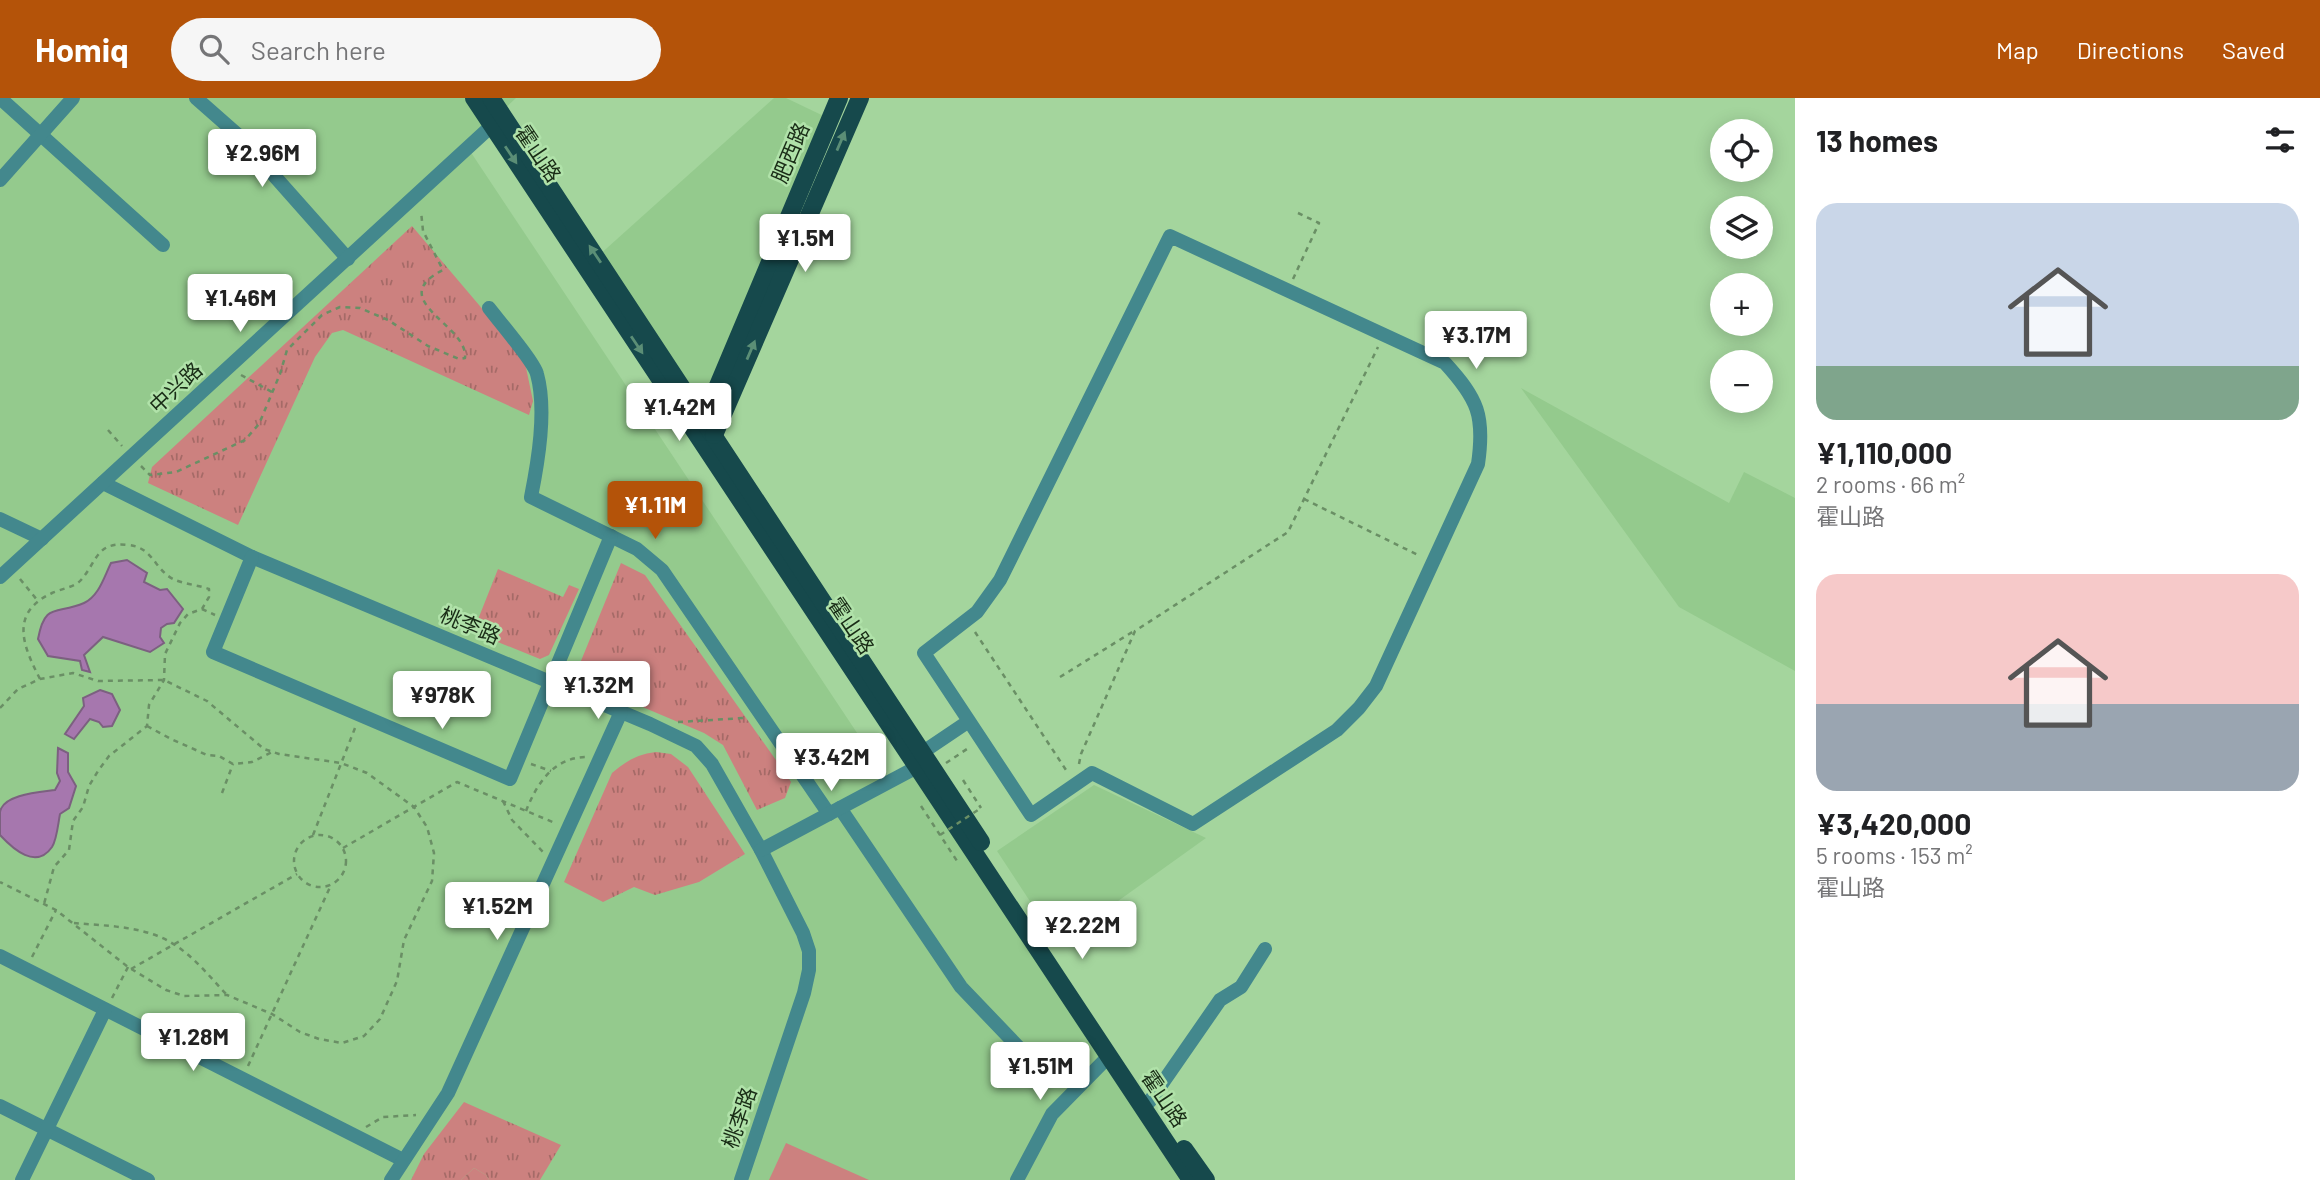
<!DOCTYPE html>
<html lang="en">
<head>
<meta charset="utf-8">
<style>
  :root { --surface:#fff; --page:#f6f6f6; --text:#202124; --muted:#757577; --accent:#b45309 }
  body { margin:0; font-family:Barlow,"Noto Sans SC",sans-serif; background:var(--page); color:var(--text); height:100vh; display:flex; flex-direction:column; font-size:26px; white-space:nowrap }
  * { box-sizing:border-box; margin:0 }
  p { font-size:23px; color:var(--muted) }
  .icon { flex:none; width:38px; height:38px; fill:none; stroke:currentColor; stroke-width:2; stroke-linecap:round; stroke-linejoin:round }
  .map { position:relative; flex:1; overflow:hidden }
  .drawer { display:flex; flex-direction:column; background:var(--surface); width:525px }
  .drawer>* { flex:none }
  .buttons { position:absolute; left:1710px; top:21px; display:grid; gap:14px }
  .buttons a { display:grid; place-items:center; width:63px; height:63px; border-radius:50%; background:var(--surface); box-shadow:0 4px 18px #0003; font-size:35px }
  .price { position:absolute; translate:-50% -60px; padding:0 16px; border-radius:7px; background:#fff; color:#222; font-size:23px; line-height:46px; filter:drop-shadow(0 2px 4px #0008) }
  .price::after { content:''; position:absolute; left:50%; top:42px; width:21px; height:16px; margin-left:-10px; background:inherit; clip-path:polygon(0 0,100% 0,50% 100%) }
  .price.active { background:var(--accent); color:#fff }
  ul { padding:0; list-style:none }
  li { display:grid; align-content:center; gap:14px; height:371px; padding:0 21px }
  li span { display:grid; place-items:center; height:217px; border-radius:21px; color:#555 }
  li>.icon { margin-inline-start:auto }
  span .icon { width:126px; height:126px; fill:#fffc; stroke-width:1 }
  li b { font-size:30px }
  h2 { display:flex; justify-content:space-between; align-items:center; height:84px; padding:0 21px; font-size:30px }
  header { display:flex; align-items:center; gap:42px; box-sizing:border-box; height:98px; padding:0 35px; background:var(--accent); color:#fff }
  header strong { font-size:33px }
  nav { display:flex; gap:38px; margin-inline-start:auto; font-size:24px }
  .search { width:490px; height:63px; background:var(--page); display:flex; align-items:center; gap:18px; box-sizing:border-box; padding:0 24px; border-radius:38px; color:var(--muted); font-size:26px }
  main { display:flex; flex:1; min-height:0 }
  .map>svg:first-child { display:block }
  .built { fill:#94ca8d }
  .grass { fill:url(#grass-tufts) }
  .forest { fill:url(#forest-crowns) }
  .pitch { fill:#cc817f }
  .water { fill:#a677ae; stroke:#7c6080; stroke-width:2 }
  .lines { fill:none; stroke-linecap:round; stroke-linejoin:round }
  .path { stroke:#6a8f65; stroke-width:2.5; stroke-dasharray:5 5; stroke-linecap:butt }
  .minor { stroke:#43888d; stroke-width:14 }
  .major { stroke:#16494c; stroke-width:18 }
  .path-bridge { stroke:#6a8f65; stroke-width:2.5; stroke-dasharray:5 5; stroke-linecap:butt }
  .oneway { fill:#5b8e76 }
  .labels { text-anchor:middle; stroke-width:5; stroke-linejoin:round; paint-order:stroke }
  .street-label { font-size:21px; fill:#192c16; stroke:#b0e2a9 }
</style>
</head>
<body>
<header>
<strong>Homiq</strong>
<div class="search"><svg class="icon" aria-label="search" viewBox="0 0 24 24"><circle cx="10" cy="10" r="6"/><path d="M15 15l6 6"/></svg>Search here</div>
<nav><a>Map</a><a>Directions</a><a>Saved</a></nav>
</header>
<main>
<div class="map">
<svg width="1795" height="1082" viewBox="0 0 1795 1082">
  <defs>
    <pattern id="grass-tufts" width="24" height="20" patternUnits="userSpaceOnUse" patternTransform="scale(1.75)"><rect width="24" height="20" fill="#cc817f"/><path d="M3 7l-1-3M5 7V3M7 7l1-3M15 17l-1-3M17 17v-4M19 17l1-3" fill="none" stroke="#a56a67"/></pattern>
    <pattern id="forest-crowns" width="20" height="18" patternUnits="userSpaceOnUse" patternTransform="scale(1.75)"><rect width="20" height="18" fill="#cc817f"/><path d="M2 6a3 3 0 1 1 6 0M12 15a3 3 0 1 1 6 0" fill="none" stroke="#a56a67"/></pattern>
  </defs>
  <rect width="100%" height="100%" fill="#a4d59d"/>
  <!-- built -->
  <g class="built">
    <polygon points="0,0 516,0 466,47 889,683 909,672 1181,1082 0,1082"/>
    <polygon points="774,0 786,0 830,21 704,321 597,159"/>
    <polygon points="1521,290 1729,405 1744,374 1795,400 1795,573 1679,509"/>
    <polygon points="1094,687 1206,740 1058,846 997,753"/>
  </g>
  <!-- grass -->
  <g class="grass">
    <polygon points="412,128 524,260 533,303 529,317 343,232 332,235 315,259 238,427 148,385 152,369"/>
    <polygon points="621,465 645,477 783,672 791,684 785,700 757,712 723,647 704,635 574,580"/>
    <polygon points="498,471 563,499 569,487 579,491 549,557 540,561 473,534"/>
    <path d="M656,654L671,656L688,669L745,756L699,784L655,797L634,789L603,804L564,784L612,675C626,663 638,656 656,654Z"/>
    <polygon points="464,1004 561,1047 540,1082 489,1082 486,1077 474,1070 461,1082 411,1082 424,1056"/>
  </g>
  <!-- forest -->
  <polygon class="forest" points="474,1070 486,1077 489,1082 461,1082"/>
  <!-- pitch -->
  <polygon class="pitch" points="786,1045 869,1082 769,1082"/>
  <!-- water -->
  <g class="water">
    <path d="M127,462L147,475L144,484L160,492L167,491L183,511L174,525L167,526L161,530L160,539L164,545L150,554L103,539L84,557L90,574L82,572L80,563L48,558L38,541C45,503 57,517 84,505C99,498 104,479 111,465Z"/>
    <polygon points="100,592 112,596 120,612 112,628 103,629 99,624 90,621 74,641 65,636 84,608 83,600"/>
    <path d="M58,650L68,655V674L76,688L69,710L60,716C58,726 57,741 52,749C36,772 13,751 0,737C0,730 0,721 0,714C3,696 41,694 55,692L60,683L57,675Z"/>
  </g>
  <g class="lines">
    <!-- path -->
    <g class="path">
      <polyline points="1293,181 1319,125 1298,115"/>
      <polyline points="241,277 272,294"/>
      <polyline points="108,332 122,348"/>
      <path d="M141,368L150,377L176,374L245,342L259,326L280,276L287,252L322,217L340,209L360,210L388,222L428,248L459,261L465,260C469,227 383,202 443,172L423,133L421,113"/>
      <polyline points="1304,401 1420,458"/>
      <polyline points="20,481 38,503"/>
      <polyline points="202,511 215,517"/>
      <polyline points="975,534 1068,675"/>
      <polyline points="1060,579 1134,533"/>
      <path d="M40,581C23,548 9,515 52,495C61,491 75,489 81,482C97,464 96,443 128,447C153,449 154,471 173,481C183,486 198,487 209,491V499L202,511L188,516L180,525L165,556L164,582L149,607L147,628L109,658L98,673L89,688L83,709L73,723L69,752L54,769L44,806"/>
      <polyline points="0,610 18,591 40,581 73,575 98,583 164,582 207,603 264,651 279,656 341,665 367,675 414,709 427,729 434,755 432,783 404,842 397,883 380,921 364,938 342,945 319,941 300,934 272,916 227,897 184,898 166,892 128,869 56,812 0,784"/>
      <polyline points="678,624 744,620"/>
      <polyline points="147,628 171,641 207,657 219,658 233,666 252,664 272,654"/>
      <polyline points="946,665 970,649"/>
      <polyline points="531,666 551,673"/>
      <polyline points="1079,666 1081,656 1135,533 1288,434 1378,249"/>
      <polyline points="963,682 981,710"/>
      <polyline points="222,695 233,666"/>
      <polyline points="503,703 512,722 543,754"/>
      <polyline points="921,708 959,766"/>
      <path d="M526,713C537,685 554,659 587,659"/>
      <circle cx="320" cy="763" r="26"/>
      <polyline points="313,737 355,630"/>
      <polyline points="343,750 457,684 555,725"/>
      <path d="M74,825C107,828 147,828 175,847C195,860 210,879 226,896"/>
      <polyline points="32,859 56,812"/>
      <polyline points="131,871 297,776"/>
      <polyline points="112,900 128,869"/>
      <polyline points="248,968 331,787"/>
      <polyline points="366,1029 383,1019 416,1017"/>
    </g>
    <!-- minor -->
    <g class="minor">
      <polyline points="0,0 163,147"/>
      <polyline points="196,0 238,37 348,161"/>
      <polyline points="0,82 73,0"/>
      <path d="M489,210C499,223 534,264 537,276C547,312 538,364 531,399L637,451L662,472L829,716"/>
      <polyline points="103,385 252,459 650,626 696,648 712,666 761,752 803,835 809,853 809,872 804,895 741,1082"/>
      <polyline points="0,421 42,441"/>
      <polyline points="252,459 213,554 510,681 611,438"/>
      <polyline points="0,479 499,21"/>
      <path d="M923,654L969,623L1031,717L1092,675L1193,726L1337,632L1359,610L1376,588L1478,366C1485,318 1478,301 1445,265L1170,138L1000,482L977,514L924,555L969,623"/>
      <polyline points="840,710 961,889 1025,956"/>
      <polyline points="761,752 917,669"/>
      <polyline points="0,858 403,1062"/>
      <polyline points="1150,1003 1220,902 1241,889 1265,851"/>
      <polyline points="0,1008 148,1082"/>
      <polyline points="22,1082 105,912"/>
      <polyline points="391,1082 448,995 621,614"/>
      <polyline points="1017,1082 1052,1016 1108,959"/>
    </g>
    <!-- major -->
    <g class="major">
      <polyline points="474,0 1191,1082"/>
      <polyline points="491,0 981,744"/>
      <polyline points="704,321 839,0"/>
      <polyline points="714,337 860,0"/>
      <polyline points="1184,1051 1206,1082"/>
    </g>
    <!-- path-bridge -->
    <polyline class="path-bridge" points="940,737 981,710"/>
  </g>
  <!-- one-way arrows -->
  <defs><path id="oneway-solid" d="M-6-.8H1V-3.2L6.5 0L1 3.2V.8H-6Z" transform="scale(1.75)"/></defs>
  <g class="oneway">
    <use href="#oneway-solid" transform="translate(841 43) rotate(-67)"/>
    <use href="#oneway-solid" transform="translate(511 57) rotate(56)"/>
    <use href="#oneway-solid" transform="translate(595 156) rotate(-124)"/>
    <use href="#oneway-solid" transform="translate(637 247) rotate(56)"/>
    <use href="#oneway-solid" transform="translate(751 252) rotate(-67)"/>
  </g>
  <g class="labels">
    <!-- street labels -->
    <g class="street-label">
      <text transform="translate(791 55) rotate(-67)" y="7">肥西路</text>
      <text transform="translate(538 56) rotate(56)" y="7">霍山路</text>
      <text transform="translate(176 290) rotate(-43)" y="7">中兴路</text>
      <text transform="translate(470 528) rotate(23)" y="7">桃李路</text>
      <text transform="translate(851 528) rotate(56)" y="7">霍山路</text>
      <text transform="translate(1164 1001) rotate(56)" y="7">霍山路</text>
      <text transform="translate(740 1020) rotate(-71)" y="7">桃李路</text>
    </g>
  </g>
</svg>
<div class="buttons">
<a><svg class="icon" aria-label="locate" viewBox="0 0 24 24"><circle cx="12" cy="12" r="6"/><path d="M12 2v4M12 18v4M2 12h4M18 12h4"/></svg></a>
<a><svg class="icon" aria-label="layers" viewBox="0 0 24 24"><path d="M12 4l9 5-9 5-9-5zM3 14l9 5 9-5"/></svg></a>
<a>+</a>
<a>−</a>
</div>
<b class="price" style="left:262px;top:91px">¥2.96M</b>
<b class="price" style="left:805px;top:176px">¥1.5M</b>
<b class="price" style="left:240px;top:236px">¥1.46M</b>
<b class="price" style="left:1476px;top:273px">¥3.17M</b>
<b class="price" style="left:679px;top:345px">¥1.42M</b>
<b class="price active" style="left:655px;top:443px">¥1.11M</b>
<b class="price" style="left:598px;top:623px">¥1.32M</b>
<b class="price" style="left:442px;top:633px">¥978K</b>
<b class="price" style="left:831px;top:695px">¥3.42M</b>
<b class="price" style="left:497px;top:844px">¥1.52M</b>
<b class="price" style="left:1082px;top:863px">¥2.22M</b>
<b class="price" style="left:193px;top:975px">¥1.28M</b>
<b class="price" style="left:1040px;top:1004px">¥1.51M</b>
</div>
<section class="drawer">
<h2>13 homes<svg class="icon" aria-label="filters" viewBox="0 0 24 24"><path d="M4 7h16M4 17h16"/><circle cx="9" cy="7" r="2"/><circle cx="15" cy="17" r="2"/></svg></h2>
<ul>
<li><span style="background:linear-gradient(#c9d6e8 75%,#7fa58c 0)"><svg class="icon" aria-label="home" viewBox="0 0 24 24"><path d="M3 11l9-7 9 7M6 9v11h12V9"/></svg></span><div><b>¥1,110,000</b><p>2 rooms · 66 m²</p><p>霍山路</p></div></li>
<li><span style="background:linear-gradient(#f6c9c9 60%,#9aa5b1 0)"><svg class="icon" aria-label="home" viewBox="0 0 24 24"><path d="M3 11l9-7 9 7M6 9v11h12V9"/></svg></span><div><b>¥3,420,000</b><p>5 rooms · 153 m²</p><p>霍山路</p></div></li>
</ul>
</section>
</main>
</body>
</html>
